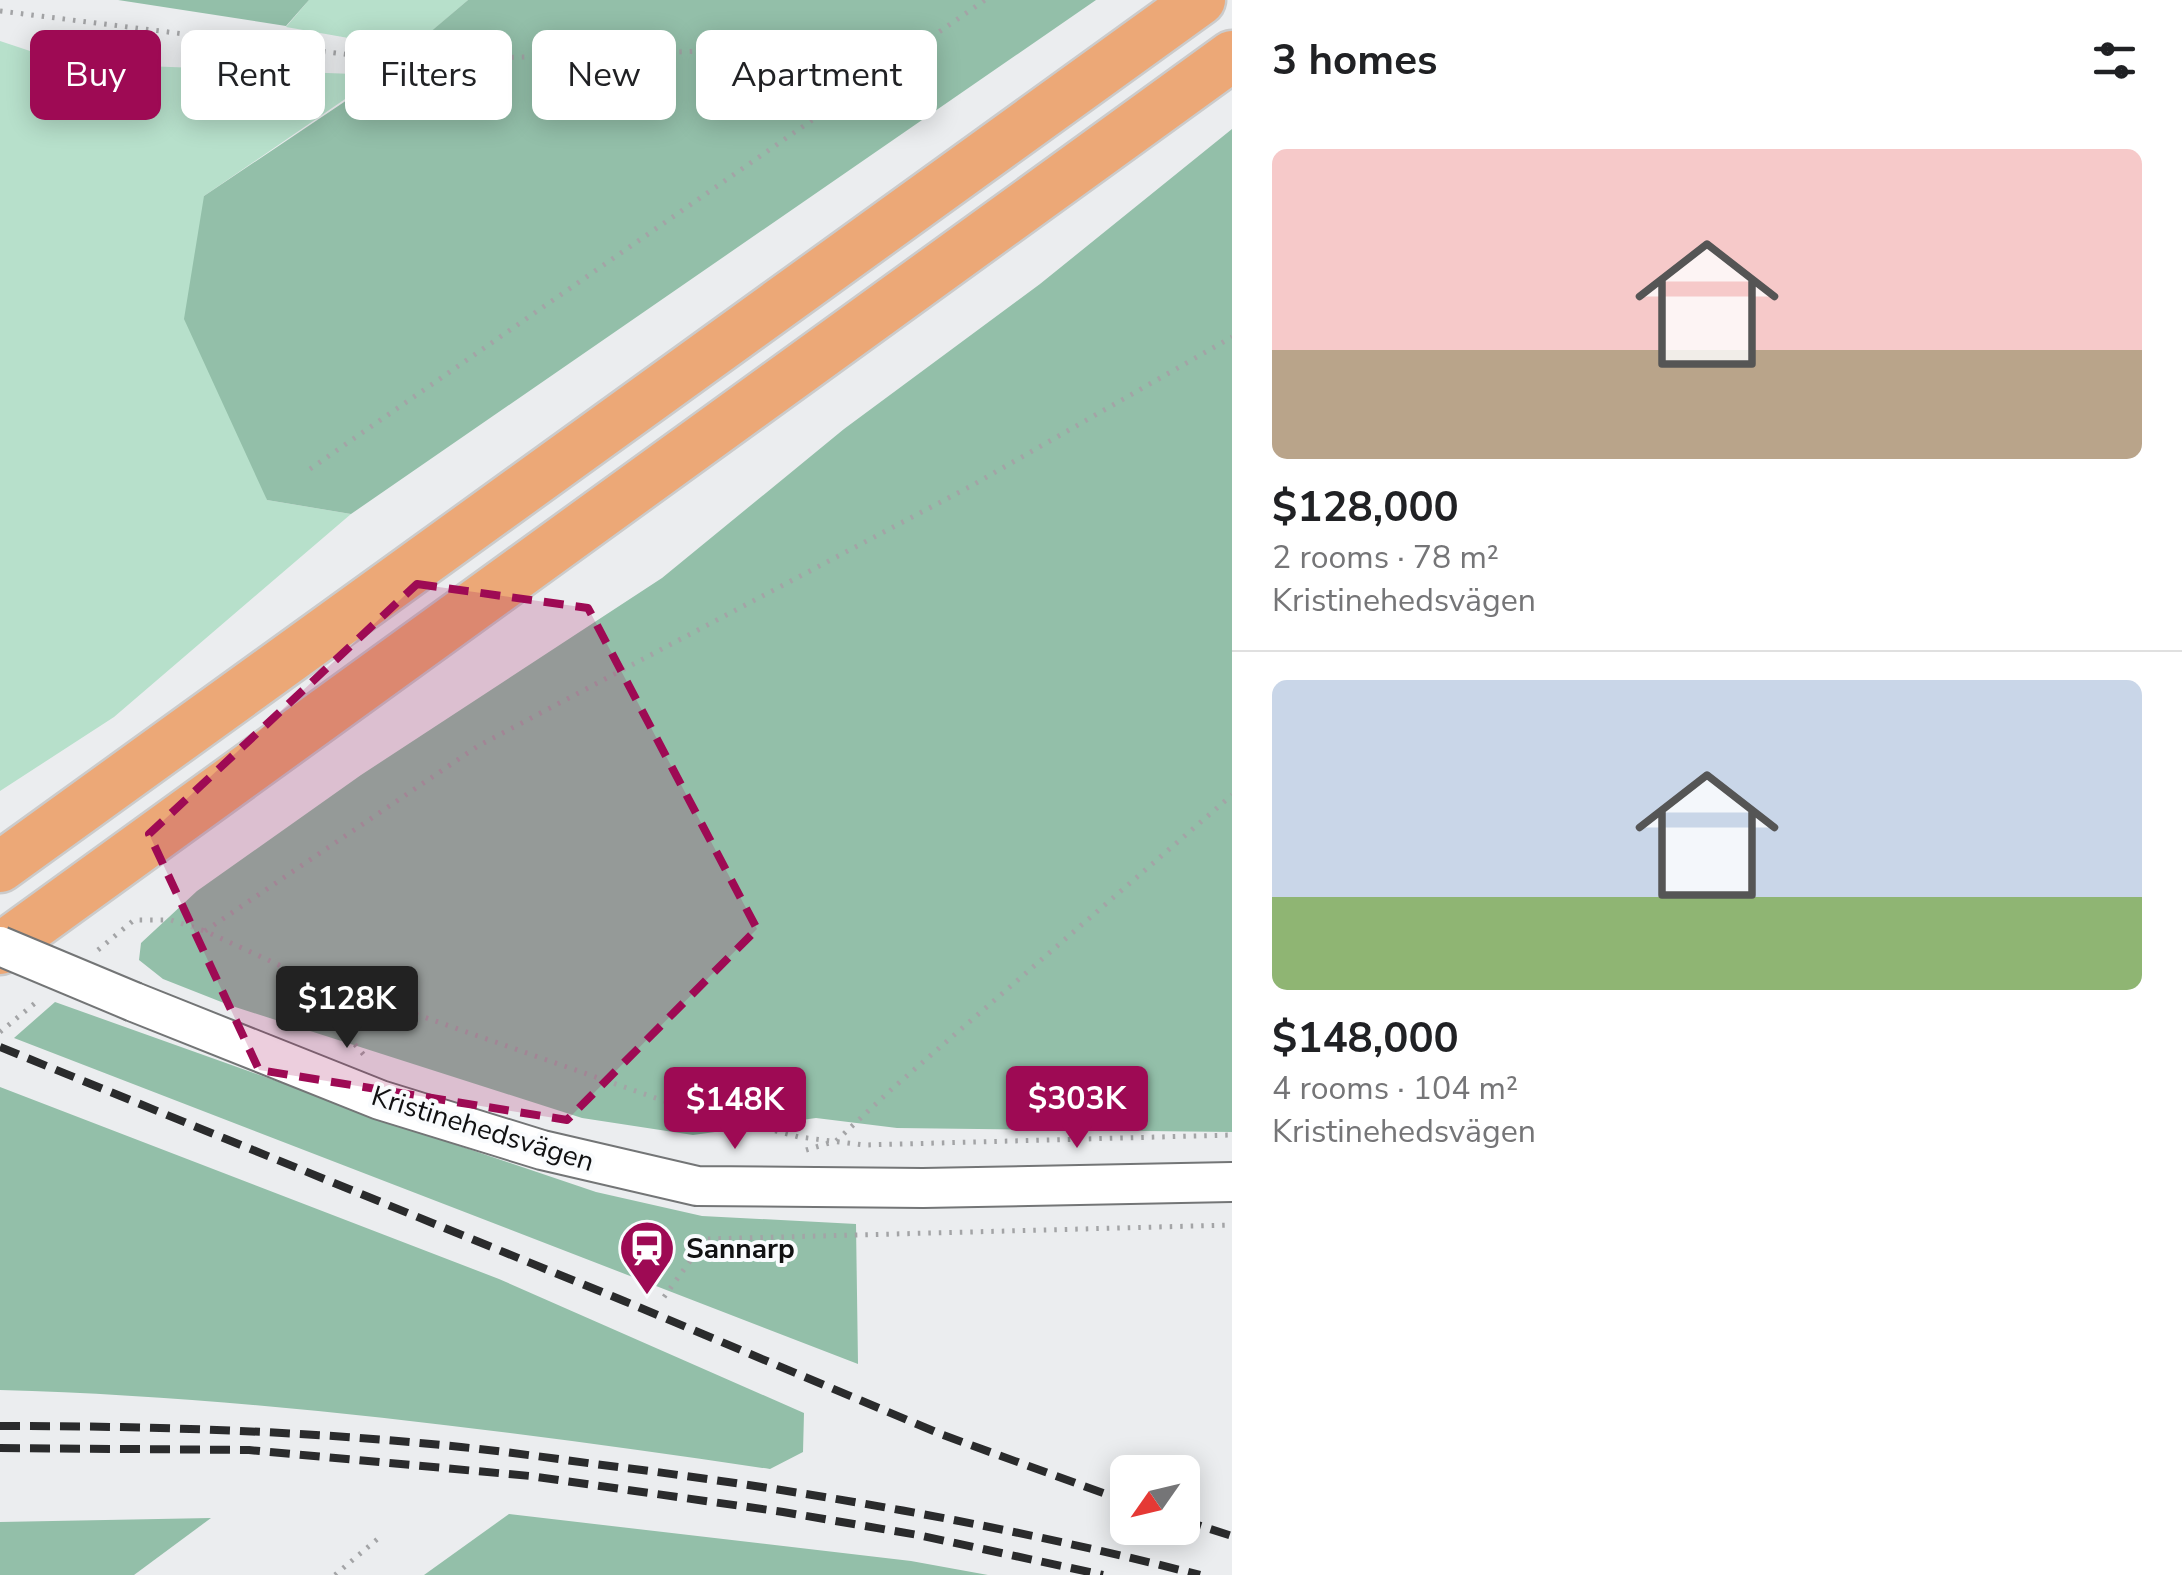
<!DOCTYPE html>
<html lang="en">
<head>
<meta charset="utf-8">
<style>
  :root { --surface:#fff; --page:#f2f2f2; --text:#202124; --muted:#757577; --line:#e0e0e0; --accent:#9e0a54 }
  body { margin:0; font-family:"Nunito Sans",sans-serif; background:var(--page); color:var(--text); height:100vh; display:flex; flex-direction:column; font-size:38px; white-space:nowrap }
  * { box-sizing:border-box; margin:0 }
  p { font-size:32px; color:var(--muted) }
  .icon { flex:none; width:55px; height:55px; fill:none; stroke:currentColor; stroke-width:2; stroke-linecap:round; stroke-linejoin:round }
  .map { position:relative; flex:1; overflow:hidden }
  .side { display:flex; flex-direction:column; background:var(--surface); width:950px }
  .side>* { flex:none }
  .top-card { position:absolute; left:30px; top:30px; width:950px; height:90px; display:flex; gap:20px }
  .needle { width:65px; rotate:236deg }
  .fabs { position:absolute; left:1110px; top:1455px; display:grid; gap:20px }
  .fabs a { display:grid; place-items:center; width:90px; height:90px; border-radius:15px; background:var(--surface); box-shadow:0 5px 25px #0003; font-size:50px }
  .price { position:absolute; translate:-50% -85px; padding:0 22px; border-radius:10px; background:var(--accent); color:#fff; font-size:32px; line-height:65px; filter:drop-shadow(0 2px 5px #0008) }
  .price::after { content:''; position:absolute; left:50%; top:60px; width:30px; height:22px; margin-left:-15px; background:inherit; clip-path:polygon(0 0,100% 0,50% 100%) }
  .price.selected { background:#222; color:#fff }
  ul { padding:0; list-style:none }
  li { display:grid; align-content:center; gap:20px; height:530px; padding:0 40px }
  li+li { border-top:2px solid var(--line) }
  li span { display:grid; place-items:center; height:310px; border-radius:15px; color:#555 }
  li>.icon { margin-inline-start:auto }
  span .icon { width:180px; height:180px; fill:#fffc; stroke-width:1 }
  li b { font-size:42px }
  h2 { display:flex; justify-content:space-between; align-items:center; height:120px; padding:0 40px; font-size:42px }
  .pill { padding:0 35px; border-radius:15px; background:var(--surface); box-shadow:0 5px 25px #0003; font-size:35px; line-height:90px }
  .pill.selected { background:var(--accent); color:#fff }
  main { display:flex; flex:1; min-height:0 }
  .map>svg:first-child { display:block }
  .green { fill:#b7e0cb }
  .forest { fill:#93bfa9 }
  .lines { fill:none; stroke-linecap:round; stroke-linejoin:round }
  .secondary-casing { stroke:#737576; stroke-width:42 }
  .highway-casing { stroke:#cbcbcb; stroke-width:55 }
  .path { stroke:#a3a4a6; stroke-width:5; stroke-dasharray:2.5 8; stroke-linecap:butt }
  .secondary { stroke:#fff; stroke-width:38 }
  .highway { stroke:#eca877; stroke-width:50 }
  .rail { stroke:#2a2b2c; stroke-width:8; stroke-dasharray:20 10; stroke-linecap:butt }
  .secondary-bridge-casing { stroke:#737576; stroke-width:42; stroke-linecap:butt }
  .secondary-bridge { stroke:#fff; stroke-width:38 }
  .marked { fill:#9e0a54; fill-opacity:0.2; stroke:#9e0a54; stroke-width:8; stroke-dasharray:20 12; stroke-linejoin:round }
  .labels { text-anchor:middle; stroke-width:8; stroke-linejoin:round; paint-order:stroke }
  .street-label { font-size:28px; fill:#111112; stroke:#f9fbfd }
  .poi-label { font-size:28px; font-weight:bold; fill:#111112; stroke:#f9fbfd; text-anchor:start }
</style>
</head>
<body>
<main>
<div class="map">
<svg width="1232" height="1575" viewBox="0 0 1232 1575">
  <rect width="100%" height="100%" fill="#ebedef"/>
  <!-- green -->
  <g class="green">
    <polygon points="309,0 468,0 411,49 286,27"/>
    <polygon points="0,41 66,63 380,75 204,196 267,500 351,514 114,717 0,791"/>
  </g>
  <!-- forest -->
  <g class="forest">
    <polygon points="118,0 309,0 286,26"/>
    <polygon points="468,0 1096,0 351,514 267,500 184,319 204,196 362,90"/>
    <polygon points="1232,129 1232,1132 897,1128 816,1118 693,1135 582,1118 229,1005 163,979 139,960 141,943 197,891 361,775 662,578 844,429 1040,284"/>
    <polygon points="55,1002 439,1139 596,1192 702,1216 856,1224 858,1364 14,1038"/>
    <path d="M0,1087L499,1279L804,1413L803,1452L770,1469C514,1432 259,1397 0,1390Z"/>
    <polygon points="509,1514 911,1561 988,1575 424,1575"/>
    <polygon points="211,1518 134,1575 0,1575 0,1522"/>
  </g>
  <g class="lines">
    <!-- secondary casing -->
    <g class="secondary-casing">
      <polyline id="secondary" points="134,1002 380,1100 542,1150 697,1186 923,1188 1232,1182"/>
    </g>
    <!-- highway casing -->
    <g class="highway-casing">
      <g id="highway">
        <polyline points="0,867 1200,0"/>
        <polyline points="0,949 1232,56"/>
      </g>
    </g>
    <!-- path -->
    <g class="path">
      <polyline points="0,11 400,61 922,44"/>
      <polyline points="310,469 985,0"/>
      <polyline points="205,931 478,746 971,486 1232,337"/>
      <polyline points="98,950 134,920 171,920 205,931 292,971 670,1103 799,1137 864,1145 1232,1135"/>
      <polyline points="293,973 364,1055"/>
      <polyline points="0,1032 40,999"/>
      <polyline points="806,1150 836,1141 894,1087 1232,795"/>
      <polyline points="664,1297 706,1239 1232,1225"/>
      <polyline points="335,1575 381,1536"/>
    </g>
    <!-- secondary -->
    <use href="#secondary" class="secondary"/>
    <!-- highway -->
    <use href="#highway" class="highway"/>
    <!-- rail -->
    <g class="rail">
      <polyline points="0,1047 624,1301 943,1435 1128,1502"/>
      <path d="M0,1426C154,1426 308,1431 461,1447C519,1453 577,1462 634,1469C825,1494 1013,1527 1200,1575"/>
      <polyline points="0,1448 249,1450 530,1476 783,1512 918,1535 1103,1575"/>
      <polyline points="1182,1520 1232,1536"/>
    </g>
    <!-- secondary-bridge casing -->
    <g class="secondary-bridge-casing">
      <polyline id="secondary-bridge" points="0,946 134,1002"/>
    </g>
    <!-- secondary-bridge -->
    <use href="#secondary-bridge" class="secondary-bridge"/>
  </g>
  <!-- marked area -->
  <path class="marked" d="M417,584L588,608L757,929L567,1120L259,1070L149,834Z"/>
  <!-- icons -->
  <defs>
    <g id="station-pin" transform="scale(2.875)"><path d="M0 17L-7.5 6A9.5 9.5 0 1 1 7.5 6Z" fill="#9e0a54" stroke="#f9fbfd"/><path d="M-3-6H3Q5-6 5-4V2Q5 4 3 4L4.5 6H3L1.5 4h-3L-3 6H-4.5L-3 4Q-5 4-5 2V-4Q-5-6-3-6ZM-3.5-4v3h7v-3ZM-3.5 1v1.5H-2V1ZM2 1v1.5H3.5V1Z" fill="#fff"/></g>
  </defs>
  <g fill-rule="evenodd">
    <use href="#station-pin" x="647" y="1248"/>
  </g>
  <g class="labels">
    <!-- street labels -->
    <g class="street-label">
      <text transform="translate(483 1128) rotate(17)" y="10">Kristinehedsvägen</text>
    </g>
    <!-- poi labels -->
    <g class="poi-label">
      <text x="686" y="1258">Sannarp</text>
    </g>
  </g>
</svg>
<div class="fabs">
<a><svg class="needle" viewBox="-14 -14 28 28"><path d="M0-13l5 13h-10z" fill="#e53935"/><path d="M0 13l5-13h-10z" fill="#757577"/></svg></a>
</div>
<b class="price selected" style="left:347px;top:1051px">$128K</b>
<b class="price" style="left:1077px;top:1151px">$303K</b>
<b class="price" style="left:735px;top:1152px">$148K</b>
<div class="top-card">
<a class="pill selected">Buy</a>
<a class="pill">Rent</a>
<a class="pill">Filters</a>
<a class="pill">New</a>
<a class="pill">Apartment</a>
</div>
</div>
<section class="side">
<h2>3 homes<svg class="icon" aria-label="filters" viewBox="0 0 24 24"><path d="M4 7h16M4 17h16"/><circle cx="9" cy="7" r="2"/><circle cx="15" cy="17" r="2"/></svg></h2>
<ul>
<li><span style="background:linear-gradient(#f6c9c9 65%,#b9a48a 0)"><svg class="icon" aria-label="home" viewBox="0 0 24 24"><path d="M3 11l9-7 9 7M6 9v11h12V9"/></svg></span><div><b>$128,000</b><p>2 rooms · 78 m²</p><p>Kristinehedsvägen</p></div></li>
<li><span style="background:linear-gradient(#c9d6e8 70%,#8fb573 0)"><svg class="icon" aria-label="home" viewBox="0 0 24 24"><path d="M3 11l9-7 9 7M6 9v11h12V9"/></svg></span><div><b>$148,000</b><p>4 rooms · 104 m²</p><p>Kristinehedsvägen</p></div></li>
</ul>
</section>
</main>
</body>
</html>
